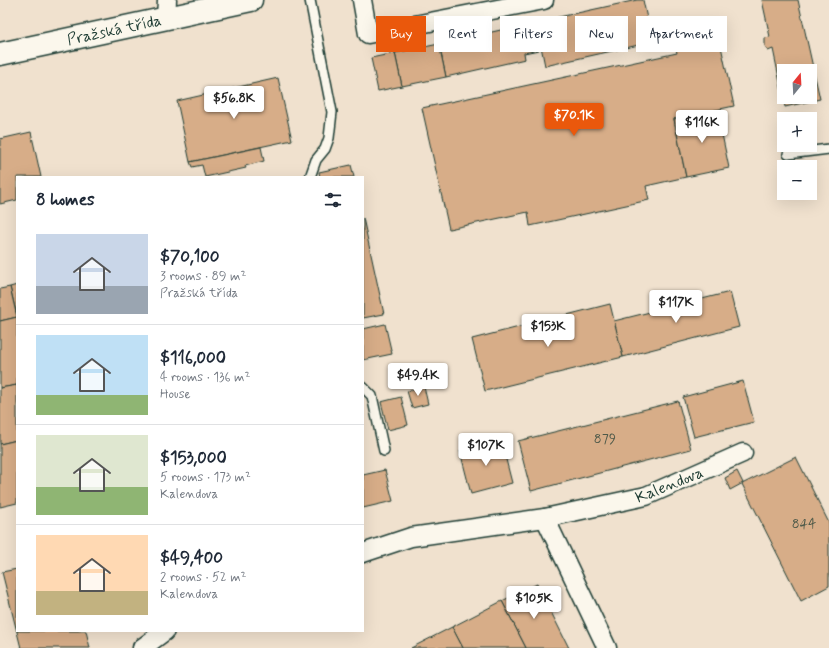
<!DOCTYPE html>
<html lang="en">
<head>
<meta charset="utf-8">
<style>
  :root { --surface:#fff; --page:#f6f6f7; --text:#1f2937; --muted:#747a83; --line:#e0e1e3; --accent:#ea580c }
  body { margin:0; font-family:Mynerve,sans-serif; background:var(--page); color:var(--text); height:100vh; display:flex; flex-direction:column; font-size:15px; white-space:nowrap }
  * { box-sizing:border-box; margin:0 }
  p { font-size:13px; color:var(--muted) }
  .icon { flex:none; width:22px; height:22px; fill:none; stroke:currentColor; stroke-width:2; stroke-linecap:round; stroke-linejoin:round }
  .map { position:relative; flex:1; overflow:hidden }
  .sheet { position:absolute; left:16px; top:176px; width:348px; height:456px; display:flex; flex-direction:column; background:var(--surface); border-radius:0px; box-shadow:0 4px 16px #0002 }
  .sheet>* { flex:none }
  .top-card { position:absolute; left:376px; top:16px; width:380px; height:36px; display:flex; gap:8px }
  .needle { width:26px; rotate:18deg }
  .controls { position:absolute; left:777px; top:64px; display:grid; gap:8px }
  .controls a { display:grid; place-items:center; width:40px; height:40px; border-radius:0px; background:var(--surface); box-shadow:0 4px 16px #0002; font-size:20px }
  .price { position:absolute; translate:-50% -34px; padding:0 9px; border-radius:4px; background:#fff; color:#222; font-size:13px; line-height:26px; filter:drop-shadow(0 1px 2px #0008) }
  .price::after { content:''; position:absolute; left:50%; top:24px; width:12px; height:9px; margin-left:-6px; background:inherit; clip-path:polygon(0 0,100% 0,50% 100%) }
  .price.selected { background:var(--accent); color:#fff }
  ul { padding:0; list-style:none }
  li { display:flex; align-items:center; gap:12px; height:100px; padding:0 20px }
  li+li { border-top:1px solid var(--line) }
  li span { display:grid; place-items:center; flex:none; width:112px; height:80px; border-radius:0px; color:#555 }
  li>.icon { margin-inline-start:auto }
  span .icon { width:48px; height:48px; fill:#fffc; stroke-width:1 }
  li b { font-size:17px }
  h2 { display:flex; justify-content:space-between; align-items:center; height:48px; padding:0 20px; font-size:17px }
  .chip { padding:0 14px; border-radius:0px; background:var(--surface); box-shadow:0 4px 16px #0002; font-size:14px; line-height:36px }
  .chip.selected { background:var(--accent); color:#fff }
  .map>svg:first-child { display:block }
  .building { fill:#d7ad88; stroke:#1f3d34; fill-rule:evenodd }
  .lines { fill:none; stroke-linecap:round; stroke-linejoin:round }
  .service-casing { stroke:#1f3d34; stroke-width:12 }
  .minor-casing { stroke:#1f3d34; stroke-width:21 }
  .tertiary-casing { stroke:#1f3d34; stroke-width:25 }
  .service { stroke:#fbf7ec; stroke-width:9 }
  .minor { stroke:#fbf7ec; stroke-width:18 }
  .tertiary { stroke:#fbf7ec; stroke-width:22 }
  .labels { text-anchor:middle; stroke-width:4; stroke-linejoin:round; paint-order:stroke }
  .number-label { font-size:14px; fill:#4d5949 }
  .street-label { font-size:16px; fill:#1f3d34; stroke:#fbf7ec }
</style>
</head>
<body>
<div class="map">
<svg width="829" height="648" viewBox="0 0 829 648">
  <rect width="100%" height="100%" fill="#f0e1ce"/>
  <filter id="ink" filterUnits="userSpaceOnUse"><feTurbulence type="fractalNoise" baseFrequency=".025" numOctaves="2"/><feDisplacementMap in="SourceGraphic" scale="8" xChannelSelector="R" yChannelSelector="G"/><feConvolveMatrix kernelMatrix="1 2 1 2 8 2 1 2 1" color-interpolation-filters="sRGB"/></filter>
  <g filter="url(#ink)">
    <!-- building -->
    <g class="building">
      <polygon points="637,0 643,0 652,42 545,66 536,22"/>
      <path d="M762,0H798L820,99L785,107L773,49L768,51L765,46V38L770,37ZM784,71H810V97H784Z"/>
      <polygon points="536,22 541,48 538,48 539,50 524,53 525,59 446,77 439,44"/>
      <polygon points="717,28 734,106 674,119 686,177 646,186 649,200 530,226 528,212 449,229 422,108 677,53 673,37"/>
      <polygon points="439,44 446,77 402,86 395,53"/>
      <polygon points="395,53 402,86 378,91 371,58"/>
      <polygon points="278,78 292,140 190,162 177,101"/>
      <polygon points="717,110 729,168 686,177 674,119"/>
      <polygon points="31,132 41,177 17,177 17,200 0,204 0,139"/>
      <polygon points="261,147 264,161 245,166 246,168 205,177 202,165 192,167 190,162"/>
      <polygon points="351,165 354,177 320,177 319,172"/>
      <polygon points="363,218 384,314 363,318"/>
      <polygon points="17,285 17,316 10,287"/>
      <polygon points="10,287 17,317 0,321 0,289"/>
      <polygon points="730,292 739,327 623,357 614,321"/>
      <polygon points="610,304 623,357 485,391 472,339"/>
      <polygon points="17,317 17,385 0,388 0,321"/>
      <polygon points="385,324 392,354 363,360 363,329"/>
      <polygon points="743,381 754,422 694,437 683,397"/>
      <polygon points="17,385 17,440 0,444 0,388"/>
      <polygon points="424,387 428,404 412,408 407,391"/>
      <polygon points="401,397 408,425 388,430 381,402"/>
      <polygon points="678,401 691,449 531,491 518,441"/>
      <polygon points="17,440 17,503 0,507 0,444"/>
      <polygon points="501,440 512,483 471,494 460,451"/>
      <polygon points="796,457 829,523 829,586 801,601 742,484"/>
      <polygon points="385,470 393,501 363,508 363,475"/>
      <polygon points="737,471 743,483 730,490 725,478"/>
      <polygon points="17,569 17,631 86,631 90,648 21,648 2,572"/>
      <polygon points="537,584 569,648 526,648 502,601"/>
      <polygon points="502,601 526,648 463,648 452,627"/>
      <polygon points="452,627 463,648 411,648"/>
    </g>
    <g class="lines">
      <!-- service casing -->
      <g class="service-casing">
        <g id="service">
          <polyline points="310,0 332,112 329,138 325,149 316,160 310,177"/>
          <polyline points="788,154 829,149"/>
          <polyline points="363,387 372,396 384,451"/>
        </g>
      </g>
      <!-- minor casing -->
      <g class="minor-casing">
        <g id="minor">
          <polyline points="362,0 368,34 544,0"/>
          <polyline points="166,18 167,0"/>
          <polyline points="545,518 607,648"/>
          <polyline points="363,553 411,537 545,518 646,496 743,453"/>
          <polyline points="142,648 165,631"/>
        </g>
      </g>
      <!-- tertiary casing -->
      <g class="tertiary-casing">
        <polyline id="tertiary" points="0,54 251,0"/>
      </g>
      <!-- service -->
      <use href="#service" class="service"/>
      <!-- minor -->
      <use href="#minor" class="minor"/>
      <!-- tertiary -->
      <use href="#tertiary" class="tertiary"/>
    </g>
  </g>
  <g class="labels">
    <!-- number labels -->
    <g class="number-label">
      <text x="605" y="443">879</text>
      <text x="804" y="528">844</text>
    </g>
    <!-- street labels -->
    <g class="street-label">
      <text transform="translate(114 29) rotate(-12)" y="6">Pražská třída</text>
      <text transform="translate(669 484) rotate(-22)" y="6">Kalendova</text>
    </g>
  </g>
</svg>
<div class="controls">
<a><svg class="needle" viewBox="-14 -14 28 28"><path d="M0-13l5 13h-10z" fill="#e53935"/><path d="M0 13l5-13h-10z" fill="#747a83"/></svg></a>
<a>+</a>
<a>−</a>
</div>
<b class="price" style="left:234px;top:120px">$56.8K</b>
<b class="price selected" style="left:574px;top:137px">$70.1K</b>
<b class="price" style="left:702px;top:144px">$116K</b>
<b class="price" style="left:676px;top:324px">$117K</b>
<b class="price" style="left:548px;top:348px">$153K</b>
<b class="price" style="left:418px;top:397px">$49.4K</b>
<b class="price" style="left:486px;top:467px">$107K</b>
<b class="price" style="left:534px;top:620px">$105K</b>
<div class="top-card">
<a class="chip selected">Buy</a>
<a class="chip">Rent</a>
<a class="chip">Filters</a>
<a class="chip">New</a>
<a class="chip">Apartment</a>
</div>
<section class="sheet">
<h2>8 homes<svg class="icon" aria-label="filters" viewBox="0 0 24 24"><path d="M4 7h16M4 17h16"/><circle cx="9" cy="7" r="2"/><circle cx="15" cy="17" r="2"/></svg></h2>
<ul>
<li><span style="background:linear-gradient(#c9d6e8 65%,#9aa5b1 0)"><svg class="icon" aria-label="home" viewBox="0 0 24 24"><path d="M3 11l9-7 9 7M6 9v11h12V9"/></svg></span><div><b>$70,100</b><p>3 rooms · 89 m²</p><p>Pražská třída</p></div></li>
<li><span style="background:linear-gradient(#bfe0f5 75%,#8fb573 0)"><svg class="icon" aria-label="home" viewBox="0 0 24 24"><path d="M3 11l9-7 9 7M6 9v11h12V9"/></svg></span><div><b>$116,000</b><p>4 rooms · 136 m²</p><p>House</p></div></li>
<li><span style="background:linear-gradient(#dfe7d0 65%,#8fb573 0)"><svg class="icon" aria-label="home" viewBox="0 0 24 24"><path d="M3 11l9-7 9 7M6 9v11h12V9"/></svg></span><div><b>$153,000</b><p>5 rooms · 173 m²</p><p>Kalendova</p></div></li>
<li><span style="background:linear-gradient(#ffd9b3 70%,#c2b280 0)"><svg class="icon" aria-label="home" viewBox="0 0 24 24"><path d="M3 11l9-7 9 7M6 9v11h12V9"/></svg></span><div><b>$49,400</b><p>2 rooms · 52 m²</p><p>Kalendova</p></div></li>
</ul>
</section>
</div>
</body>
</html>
